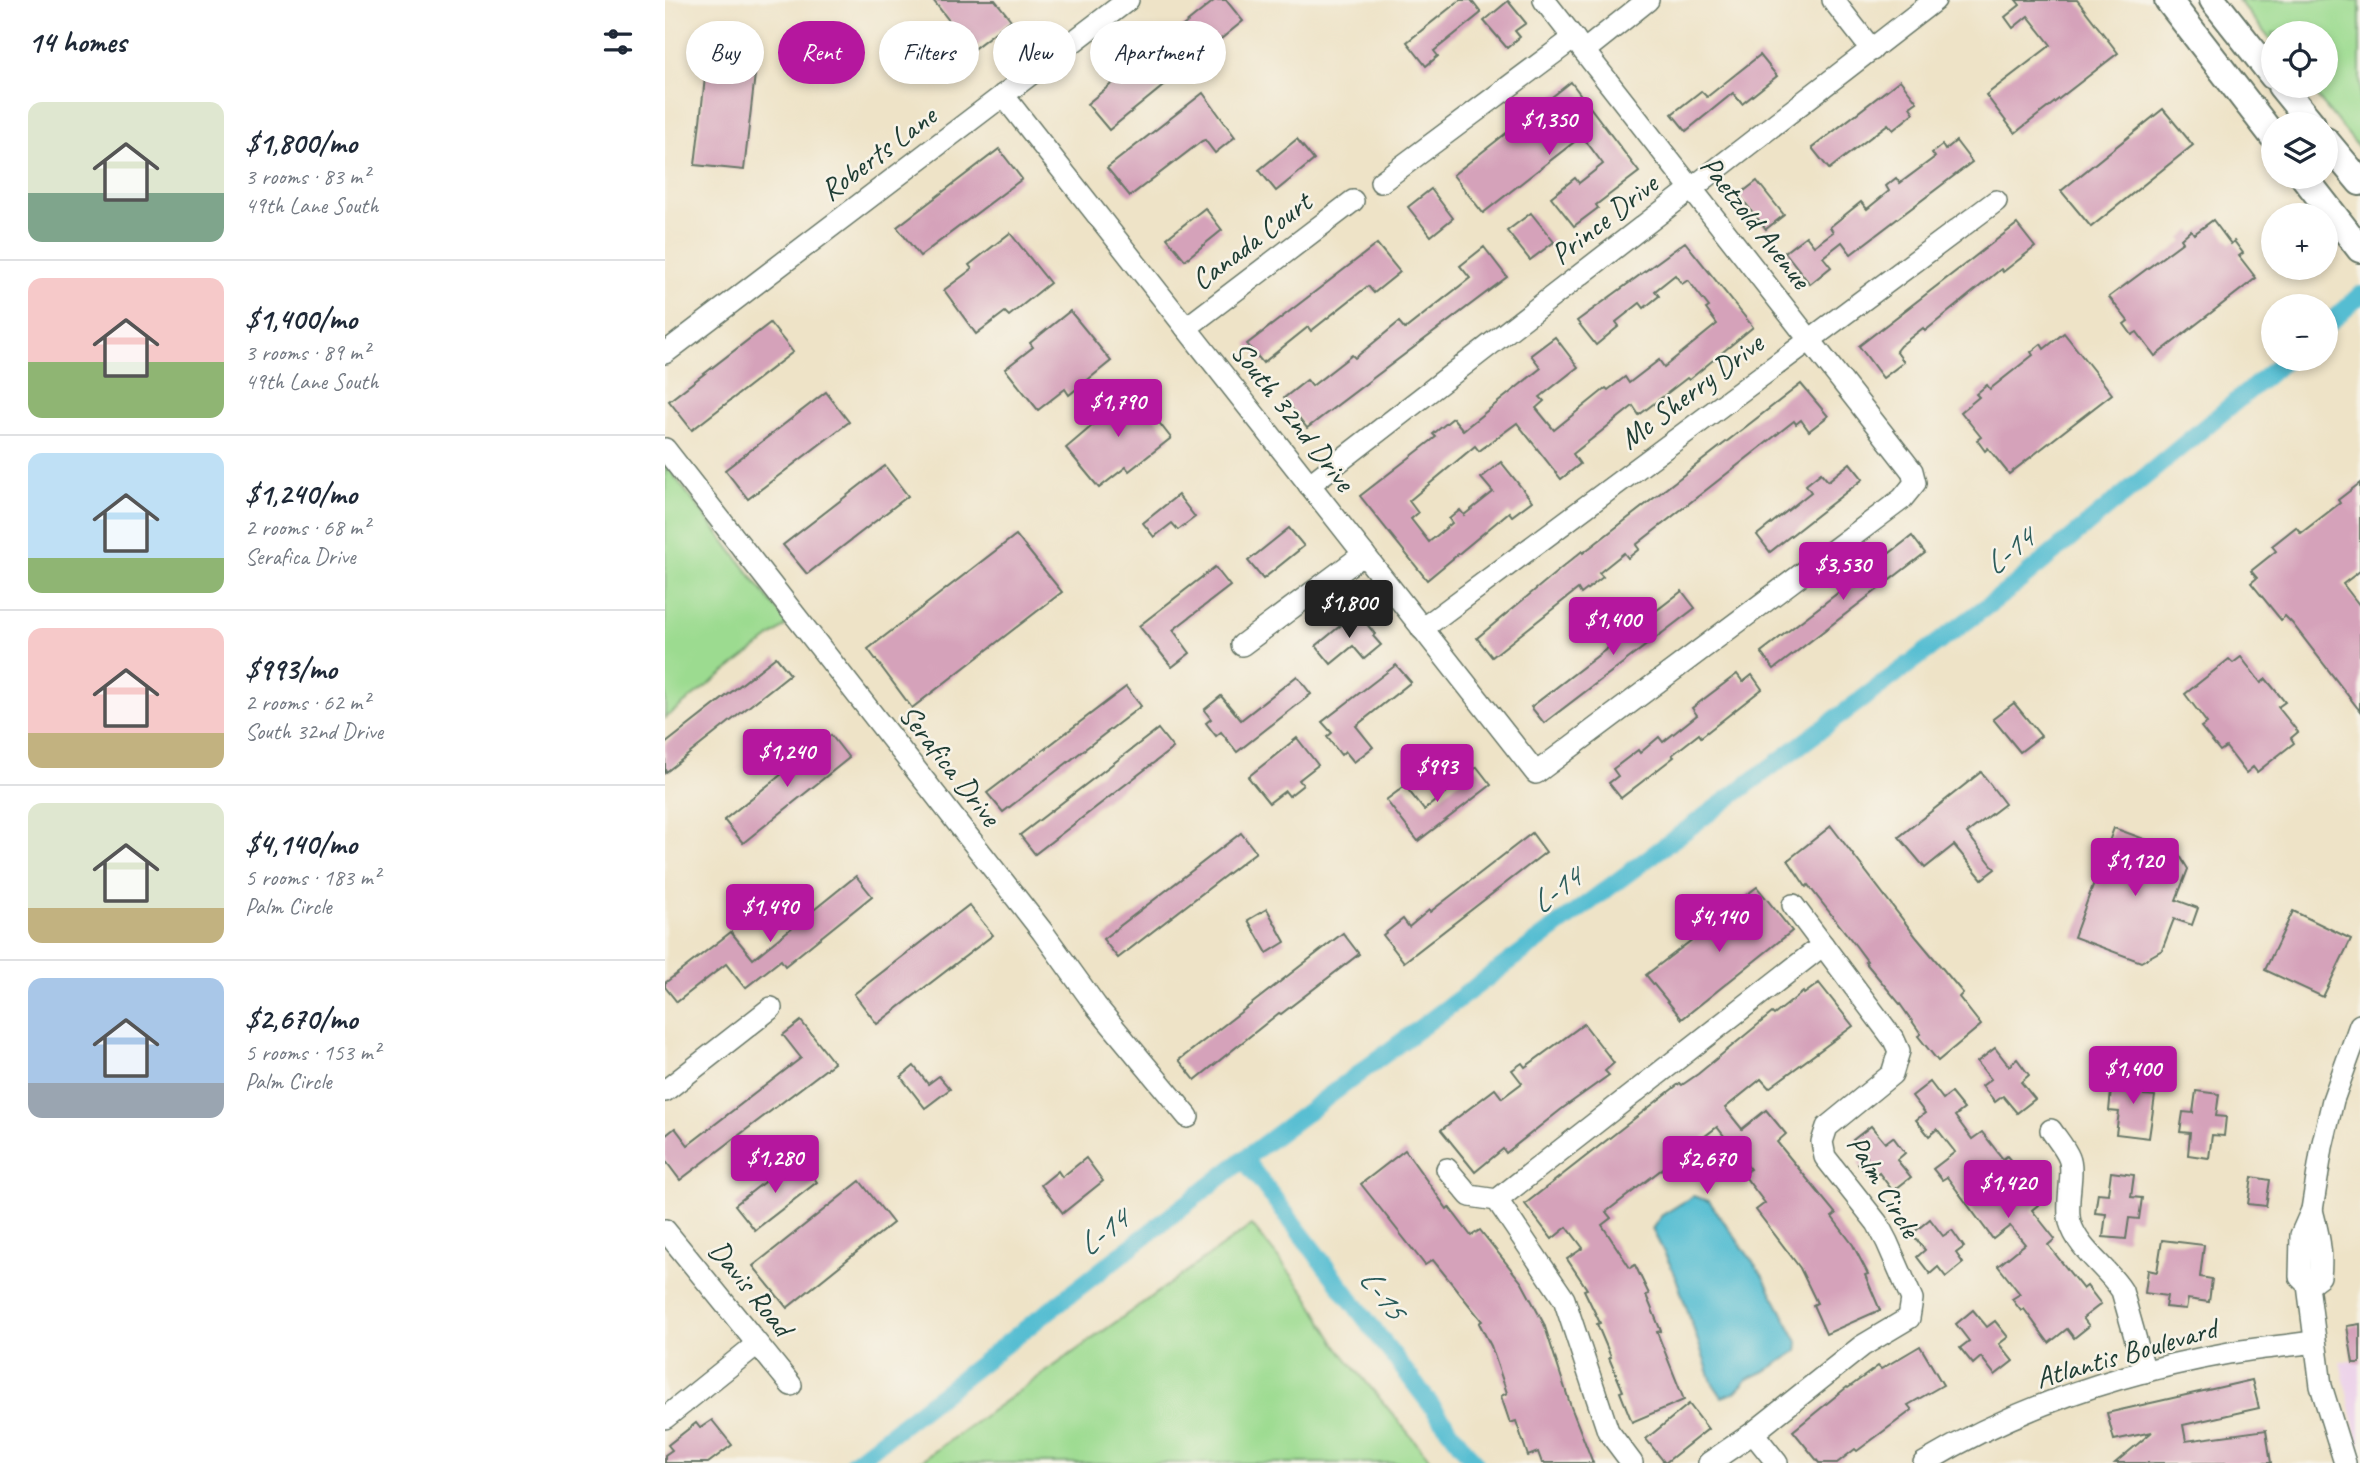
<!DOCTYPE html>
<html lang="en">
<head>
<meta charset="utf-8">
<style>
  :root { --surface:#fff; --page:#f2f2f3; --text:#1f2937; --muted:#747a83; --line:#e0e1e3; --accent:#b5179e }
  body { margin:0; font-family:Caveat,sans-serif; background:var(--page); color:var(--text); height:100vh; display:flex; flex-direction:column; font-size:26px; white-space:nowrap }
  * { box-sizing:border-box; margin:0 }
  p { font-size:23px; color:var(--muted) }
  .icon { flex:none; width:38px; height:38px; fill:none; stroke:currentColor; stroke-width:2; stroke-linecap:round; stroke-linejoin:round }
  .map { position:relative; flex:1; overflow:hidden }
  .panel { display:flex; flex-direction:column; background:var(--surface); width:665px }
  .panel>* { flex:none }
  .top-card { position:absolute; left:21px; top:21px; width:665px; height:63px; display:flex; gap:14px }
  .fabs { position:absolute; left:1596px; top:21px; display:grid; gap:14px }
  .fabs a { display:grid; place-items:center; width:77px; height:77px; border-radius:50%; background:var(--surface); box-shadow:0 4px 10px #0003; font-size:35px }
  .price { position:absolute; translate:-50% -60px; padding:0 16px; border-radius:7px; background:var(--accent); color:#fff; font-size:23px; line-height:46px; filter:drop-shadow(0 2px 4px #0008) }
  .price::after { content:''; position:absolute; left:50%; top:42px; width:21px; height:16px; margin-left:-10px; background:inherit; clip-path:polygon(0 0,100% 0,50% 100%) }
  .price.current { background:#222; color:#fff }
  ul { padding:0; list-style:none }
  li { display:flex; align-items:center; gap:21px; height:175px; padding:0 28px }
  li+li { border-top:2px solid var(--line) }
  li span { display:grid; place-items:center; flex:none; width:196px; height:140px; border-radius:14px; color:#555 }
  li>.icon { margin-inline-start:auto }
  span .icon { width:84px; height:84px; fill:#fffc; stroke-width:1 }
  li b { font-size:30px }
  h2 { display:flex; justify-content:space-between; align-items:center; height:84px; padding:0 28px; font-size:30px }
  .pill { padding:0 24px; border-radius:32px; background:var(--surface); box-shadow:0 4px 10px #0003; font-size:24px; line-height:63px }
  .pill.current { background:var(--accent); color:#fff }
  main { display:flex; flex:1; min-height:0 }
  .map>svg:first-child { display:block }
  .built { fill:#ecd1ea }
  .green { fill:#9cdb90; stroke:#5e8c62; stroke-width:2 }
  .water { fill:#55bdd2; stroke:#3a7d83; stroke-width:2 }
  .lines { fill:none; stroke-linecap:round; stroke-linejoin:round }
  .canal { stroke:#55bdd2; stroke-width:18 }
  .building { fill:#d5a2ba }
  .minor-casing { stroke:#677767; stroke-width:24 }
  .major-casing { stroke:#677767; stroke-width:30 }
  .minor { stroke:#fff; stroke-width:21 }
  .major { stroke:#fff; stroke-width:26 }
  .labels { text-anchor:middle; stroke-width:5; stroke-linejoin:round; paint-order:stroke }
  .street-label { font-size:30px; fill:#1f3d34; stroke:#f7f3e8 }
  .water-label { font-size:32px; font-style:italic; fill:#2c5d5c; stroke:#f7f3e8 }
</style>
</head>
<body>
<main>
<section class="panel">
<h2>14 homes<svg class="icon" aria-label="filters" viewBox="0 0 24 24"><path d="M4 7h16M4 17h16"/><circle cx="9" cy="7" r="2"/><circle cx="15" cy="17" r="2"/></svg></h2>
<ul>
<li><span style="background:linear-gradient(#dfe7d0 65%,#7fa58c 0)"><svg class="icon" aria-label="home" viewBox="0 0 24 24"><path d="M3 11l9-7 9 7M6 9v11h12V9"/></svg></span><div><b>$1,800/mo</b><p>3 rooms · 83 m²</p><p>49th Lane South</p></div></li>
<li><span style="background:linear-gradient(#f6c9c9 60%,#8fb573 0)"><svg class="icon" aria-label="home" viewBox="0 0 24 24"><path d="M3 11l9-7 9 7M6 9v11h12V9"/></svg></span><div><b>$1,400/mo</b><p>3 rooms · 89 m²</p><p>49th Lane South</p></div></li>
<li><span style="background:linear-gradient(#bfe0f5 75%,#8fb573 0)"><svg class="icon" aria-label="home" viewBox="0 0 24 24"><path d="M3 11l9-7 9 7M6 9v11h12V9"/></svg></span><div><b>$1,240/mo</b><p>2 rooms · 68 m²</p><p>Serafica Drive</p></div></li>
<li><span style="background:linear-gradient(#f6c9c9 75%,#c2b280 0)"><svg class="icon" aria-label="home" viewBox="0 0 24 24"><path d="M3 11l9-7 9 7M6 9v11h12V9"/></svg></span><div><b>$993/mo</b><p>2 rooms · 62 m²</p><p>South 32nd Drive</p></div></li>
<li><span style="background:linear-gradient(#dfe7d0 75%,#c2b280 0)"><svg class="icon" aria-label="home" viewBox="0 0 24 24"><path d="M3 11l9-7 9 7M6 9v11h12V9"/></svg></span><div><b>$4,140/mo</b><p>5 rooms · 183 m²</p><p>Palm Circle</p></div></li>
<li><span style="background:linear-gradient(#a9c7e8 75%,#9aa5b1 0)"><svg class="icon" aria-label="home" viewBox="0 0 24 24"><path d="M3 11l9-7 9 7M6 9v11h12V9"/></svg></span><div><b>$2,670/mo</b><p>5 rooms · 153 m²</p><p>Palm Circle</p></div></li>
</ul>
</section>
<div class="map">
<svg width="1695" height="1463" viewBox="0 0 1695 1463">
  <rect width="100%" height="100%" fill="#f7f3e8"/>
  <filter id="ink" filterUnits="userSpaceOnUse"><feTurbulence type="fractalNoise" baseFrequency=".0143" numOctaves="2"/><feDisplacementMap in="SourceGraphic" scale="14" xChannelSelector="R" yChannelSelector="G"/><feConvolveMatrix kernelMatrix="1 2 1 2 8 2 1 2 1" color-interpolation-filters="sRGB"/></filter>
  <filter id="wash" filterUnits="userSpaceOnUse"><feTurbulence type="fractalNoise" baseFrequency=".00686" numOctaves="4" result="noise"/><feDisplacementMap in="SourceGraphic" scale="28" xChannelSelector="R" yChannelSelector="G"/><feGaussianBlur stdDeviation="1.57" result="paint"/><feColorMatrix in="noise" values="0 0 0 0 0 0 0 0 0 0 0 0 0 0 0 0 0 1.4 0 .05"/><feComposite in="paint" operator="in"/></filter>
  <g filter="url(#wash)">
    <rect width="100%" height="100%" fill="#eee3c7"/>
    <!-- built -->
    <polygon class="built" points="1695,1359 1695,1451 1675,1362"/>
    <!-- green -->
    <g class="green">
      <polygon points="1573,0 1695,0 1695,149 1643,86 1661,86 1661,33 1608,33 1608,43"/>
      <polygon points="0,464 123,624 0,718"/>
      <polygon points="587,1225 640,1292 674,1349 768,1463 253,1463"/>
    </g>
    <!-- water -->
    <polygon class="water" points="1028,1196 1044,1201 1096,1273 1133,1342 1132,1351 1104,1369 1083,1379 1069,1393 1057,1397 1047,1382 1009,1272 987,1229 996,1216"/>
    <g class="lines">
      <!-- canal -->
      <g class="canal">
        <polyline points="1661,326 1695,295"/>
        <polyline points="579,1159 810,1463"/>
        <polyline points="188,1463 579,1159 1341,592 1622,359"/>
      </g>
    </g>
    <g id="blocks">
      <!-- building -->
      <g class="building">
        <polygon points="268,0 330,0 346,20 307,50"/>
        <polygon points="550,0 561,0 578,21 444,130 422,104 472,63 468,59 480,50 483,54"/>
        <polygon points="795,0 806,0 816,13 769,51 773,56 761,66 742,42"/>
        <polygon points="1351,0 1412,0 1453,53 1350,133 1321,95 1386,45 1363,16 1348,28 1340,17 1355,5"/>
        <polygon points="843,1 861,23 850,31 855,37 842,48 819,21"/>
        <polygon points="44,43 93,48 79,170 30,165"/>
        <polygon points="1095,55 1112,76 1077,104 1068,93 1021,131 1007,114 1036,91 1042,97"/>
        <polygon points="1235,80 1252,102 1245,107 1249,113 1228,130 1223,124 1164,169 1147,148"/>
        <polygon points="906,82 974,172 931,205 933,208 909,226 886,197 910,178 914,183 938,164 917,136 818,213 788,175"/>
        <polygon points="538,93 570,137 550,153 540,140 537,141 465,196 442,168"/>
        <polygon points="1498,109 1528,145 1426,227 1396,191"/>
        <polygon points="632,139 649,160 611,191 594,170"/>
        <polygon points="1291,141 1307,162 1186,254 1177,242 1158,257 1166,267 1145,284 1120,252 1141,236 1149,246 1168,232 1165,227 1196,202 1202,209 1224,191 1221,186 1231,178 1235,183 1270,157 1267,153 1277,145 1280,150"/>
        <polygon points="334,149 357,179 255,256 232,227"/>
        <polygon points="1092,181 1119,215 1101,229 1074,195"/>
        <polygon points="766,189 788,218 766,236 743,207"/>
        <polygon points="540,208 557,230 520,260 502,238"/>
        <polygon points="866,213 889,242 865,260 842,231"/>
        <polygon points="1548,220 1566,244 1569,241 1578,253 1574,256 1591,278 1490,356 1472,332 1467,335 1459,324 1463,321 1444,297 1518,242 1516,239 1526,230 1529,234"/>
        <polygon points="1352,224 1370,247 1338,272 1336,269 1260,331 1258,328 1235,346 1231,351 1239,362 1218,378 1194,346"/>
        <polygon points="345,233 385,283 344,316 340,312 311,334 279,290 307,269 304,265"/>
        <polygon points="1020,242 1088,327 1024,380 1022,378 974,415 968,406 908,454 915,464 896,479 852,423 814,451 810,446 744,501 753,513 746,519 764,542 787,523 784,519 795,510 799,515 828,492 816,478 836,462 867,501 847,516 844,512 762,580 695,496 771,437 768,434 788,418 798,430 876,368 866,355 890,337 913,367 875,397 879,401 871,408 889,430 941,388 943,390 960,377 964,383 994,360 999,367 1052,324 1041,309 1044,307 1023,280 1017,284 1010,275 990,291 994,296 979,308 975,303 951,322 954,326 931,345 912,321"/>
        <polygon points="712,244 735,272 709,293 703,286 646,331 643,327 598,363 582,344"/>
        <polygon points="819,247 842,277 642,428 619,398 642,380 647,386 687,355 690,358 734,322 740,329 805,278 795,266"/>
        <polygon points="405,311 446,361 404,395 400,389 373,410 340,369 368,347 365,343"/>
        <polygon points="105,323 128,352 27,430 4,401"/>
        <polygon points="1399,333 1447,394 1344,474 1323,448 1320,451 1312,440 1316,437 1296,412 1314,397 1311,394 1322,385 1325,389 1368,355 1366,352 1376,344 1379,349"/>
        <polygon points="1136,384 1163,416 1144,431 1136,420 1131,424 1129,421 971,545 974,549 963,558 959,553 934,573 938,577 916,594 913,589 827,657 812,638 917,551 918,553"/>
        <polygon points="467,388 506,438 464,471 461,467 434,488 401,448 428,425 425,421"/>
        <polygon points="161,392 184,422 83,499 60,470"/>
        <polygon points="1185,463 1198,479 1105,552 1092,535 1146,492 1141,485 1156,473 1163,481"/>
        <polygon points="220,466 243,496 142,574 118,545"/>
        <polygon points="1695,483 1695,571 1678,584 1695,606 1695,711 1627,623 1620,616 1616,620 1586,583 1592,578 1586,571 1611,551 1607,546 1631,527 1636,533 1675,503 1673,500"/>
        <polygon points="513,495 530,517 513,530 507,523 489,537 478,523"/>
        <polygon points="624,528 639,546 598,579 583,561"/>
        <polygon points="351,535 397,592 247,708 203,649"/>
        <polygon points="1247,536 1260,553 1109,669 1096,652"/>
        <polygon points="550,567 565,586 508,630 525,653 507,667 474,626"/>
        <polygon points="1017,591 1030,608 879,723 866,707"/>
        <polygon points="692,612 710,634 708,636 716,645 699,659 688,646 666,664 651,646"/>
        <polygon points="111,657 125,674 0,773 0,744"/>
        <polygon points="1576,657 1596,683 1601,679 1620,702 1613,707 1633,732 1626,738 1629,743 1592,772 1588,767 1581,773 1561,747 1555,751 1536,727 1542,723 1520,694 1564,659 1568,663"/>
        <polygon points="731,665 746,682 691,726 708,747 689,762 680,751 676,755 662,737 667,733 657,722"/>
        <polygon points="1072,674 1078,682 1087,675 1097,689 1036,737 1034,734 1007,755 1009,757 956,798 944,783 953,776 948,769 973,750 975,753 994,737 998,742 1032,715 1027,708"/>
        <polygon points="632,676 646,694 572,752 556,732 551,736 541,723 546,719 539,710 556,696 576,720"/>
        <polygon points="461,687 476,706 338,812 322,793"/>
        <polygon points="1349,703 1376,736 1355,752 1328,719"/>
        <polygon points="493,729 508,748 370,854 355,835"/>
        <polygon points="166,735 184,758 78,843 59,820"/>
        <polygon points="632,738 653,765 634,780 638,785 624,796 620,791 604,803 583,777"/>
        <polygon points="812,767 826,785 753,841 721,800 740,786 759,810"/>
        <polygon points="1316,772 1340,804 1302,833 1330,869 1317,879 1289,845 1260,868 1234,837"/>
        <polygon points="1166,826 1252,938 1298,993 1294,997 1316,1025 1273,1061 1253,1036 1256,1034 1235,1004 1200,962 1202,961 1191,946 1143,885 1141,887 1123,860"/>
        <polygon points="1449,828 1512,851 1523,869 1511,900 1533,908 1527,925 1509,919 1497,950 1476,962 1409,937"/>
        <polygon points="576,833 591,852 453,958 438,939"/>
        <polygon points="867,833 881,852 739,962 718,935 738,919 744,927 764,910 765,912"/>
        <polygon points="191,876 207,896 120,966 116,960 80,988 61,964 12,1002 0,987 0,983 66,932 88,959"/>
        <polygon points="1092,887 1127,931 1017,1019 981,975 1036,933 1040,939 1073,913 1067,906"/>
        <polygon points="304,905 328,935 212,1024 189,994"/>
        <polygon points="602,909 620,942 602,953 583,920"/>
        <polygon points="1628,911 1686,939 1658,997 1600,970"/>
        <polygon points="678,933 694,954 616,1014 614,1013 530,1080 514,1060"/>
        <polygon points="1154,983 1188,1026 1104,1088 1096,1079 1060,1108 1077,1129 1101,1110 1121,1134 1112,1142 1171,1214 1167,1217 1188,1245 1203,1274 1200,1275 1215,1310 1161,1334 1148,1305 1152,1303 1135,1268 1091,1210 1100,1203 1078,1174 1085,1169 1052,1127 941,1212 946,1218 937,1225 965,1268 970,1265 984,1294 981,1295 996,1331 992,1332 1019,1400 967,1422 955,1392 958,1391 944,1358 946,1357 932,1324 935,1323 919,1290 922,1289 902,1259 918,1248 902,1227 887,1239 860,1204 1015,1083 1017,1085 1033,1074 1107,1013 1109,1015 1138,992 1139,994"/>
        <polygon points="136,1021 169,1063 15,1180 0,1160 0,1136 10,1128 23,1145 136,1058 118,1035"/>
        <polygon points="919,1024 949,1063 940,1071 944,1075 898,1108 841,1153 838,1149 810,1172 776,1130 830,1089 837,1098 857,1083 847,1070 857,1063 860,1067"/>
        <polygon points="1330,1048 1344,1066 1352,1059 1364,1075 1356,1082 1370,1099 1352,1113 1338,1096 1330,1102 1317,1086 1326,1079 1312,1062"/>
        <polygon points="249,1066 263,1084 274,1076 285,1089 260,1108 236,1077"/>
        <polygon points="1460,1070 1482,1073 1479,1095 1490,1096 1484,1138 1451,1134 1454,1112 1444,1111 1446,1091 1457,1092"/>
        <polygon points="1265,1082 1278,1099 1286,1093 1299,1109 1290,1116 1307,1139 1317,1132 1338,1159 1342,1156 1379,1200 1367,1210 1390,1239 1383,1245 1418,1289 1422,1286 1436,1304 1418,1318 1424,1326 1409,1338 1402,1329 1384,1343 1359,1309 1356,1311 1347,1299 1355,1294 1333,1266 1360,1244 1345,1226 1328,1239 1282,1177 1277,1180 1268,1169 1290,1152 1272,1129 1264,1136 1251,1120 1260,1113 1247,1096"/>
        <polygon points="1531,1091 1554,1094 1551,1116 1561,1117 1559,1136 1547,1135 1544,1158 1523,1155 1525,1133 1515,1132 1518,1112 1528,1113"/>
        <polygon points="1206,1126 1220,1143 1228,1137 1240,1153 1232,1160 1246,1177 1228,1191 1214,1173 1206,1179 1193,1163 1202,1157 1188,1140"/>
        <polygon points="740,1150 782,1209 784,1207 806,1236 815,1230 857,1283 879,1324 906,1407 928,1463 877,1463 873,1452 863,1456 851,1421 845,1423 836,1396 842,1393 826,1346 814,1323 817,1321 768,1260 760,1265 696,1184"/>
        <polygon points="421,1158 438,1181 398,1213 376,1185 393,1171 397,1177"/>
        <polygon points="135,1160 152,1182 90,1230 70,1205 113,1171 116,1175"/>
        <polygon points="1446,1172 1469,1175 1466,1197 1477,1198 1474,1219 1464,1218 1461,1239 1438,1237 1441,1214 1430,1213 1433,1193 1443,1194"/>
        <polygon points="1587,1177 1605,1180 1601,1206 1583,1204"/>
        <polygon points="195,1181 228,1223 122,1308 88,1266"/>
        <polygon points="1265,1219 1278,1236 1287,1230 1299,1247 1291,1253 1298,1263 1281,1277 1273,1267 1265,1274 1252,1257 1260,1250 1247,1234"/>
        <polygon points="1497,1240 1539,1245 1535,1277 1547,1279 1544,1302 1523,1299 1521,1309 1500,1307 1502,1296 1480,1293 1483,1270 1492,1272"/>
        <polygon points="1308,1310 1322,1327 1330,1321 1343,1337 1334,1344 1348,1361 1330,1375 1316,1357 1308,1364 1295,1348 1304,1341 1291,1324"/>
        <polygon points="1695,1324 1695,1363 1688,1363 1682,1326"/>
        <polygon points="1255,1346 1278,1385 1243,1405 1247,1410 1192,1451 1190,1449 1172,1463 1154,1463 1128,1431 1182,1387 1183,1388 1213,1366 1216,1369"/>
        <polygon points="1587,1380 1594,1408 1518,1425 1521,1441 1601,1430 1606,1463 1450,1463 1487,1432 1449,1440 1442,1413"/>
        <polygon points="1024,1404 1043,1429 1000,1463 981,1439"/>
        <polygon points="47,1420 67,1445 43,1463 0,1463 0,1455 7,1450 3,1445 31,1423 35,1428"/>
      </g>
    </g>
  </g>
  <g filter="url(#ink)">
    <use href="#blocks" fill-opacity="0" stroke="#677767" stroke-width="2"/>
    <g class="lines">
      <!-- minor casing -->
      <g class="minor-casing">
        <g id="minor">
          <polyline points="1168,0 1207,50"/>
          <polyline points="919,51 983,0"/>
          <polyline points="338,95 871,773 1237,499 1250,483 1247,471 879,0"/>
          <polyline points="716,182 909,38"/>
          <polyline points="521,328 688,201"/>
          <polyline points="0,353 463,0"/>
          <polyline points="0,449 377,931 431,1006 523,1117"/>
          <polyline points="644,485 1270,0"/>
          <polyline points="757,629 1331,201"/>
          <polyline points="577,645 699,554"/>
          <polyline points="0,1091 106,1008"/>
          <path d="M1386,1130C1392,1139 1400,1148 1404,1158C1410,1172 1400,1203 1405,1222C1413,1250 1442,1267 1457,1291L1480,1372"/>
          <polyline points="782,1169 805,1196 832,1200 1158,945"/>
          <polyline points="832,1200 899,1299 943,1431 967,1463"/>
          <polyline points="0,1230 126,1385"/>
          <path d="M1643,1285L1655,1276C1658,1252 1653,1233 1647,1210"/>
          <polyline points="0,1418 92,1344"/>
          <polyline points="1088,1433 1112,1463"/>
          <polyline points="1044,1463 1088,1433 1197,1346 1244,1318 1247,1299 1222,1242 1212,1223 1160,1157 1157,1142 1162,1127 1227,1074 1234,1051 1229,1040 1128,905"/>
          <path d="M1259,1463C1352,1407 1458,1372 1564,1353C1592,1348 1621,1346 1649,1342"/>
          <polyline points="1680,1463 1656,1386 1643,1285 1635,1277 1636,1235 1647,1210 1657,1147 1668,1100 1695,1025"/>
        </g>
      </g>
      <!-- major casing -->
      <g class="major-casing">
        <g id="major">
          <polyline points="1503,0 1608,136"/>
          <polyline points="1548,0 1608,76"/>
          <polyline points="1616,86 1647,124"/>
          <polyline points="1661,141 1695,182"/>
          <polyline points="1639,177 1695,249"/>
        </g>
      </g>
      <!-- minor -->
      <use href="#minor" class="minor"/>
      <!-- major -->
      <use href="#major" class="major"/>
    </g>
  </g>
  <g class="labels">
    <!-- street labels -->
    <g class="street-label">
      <text transform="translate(213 153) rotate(-37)" y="10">Roberts Lane</text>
      <text transform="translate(939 219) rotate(-38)" y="10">Prince Drive</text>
      <text transform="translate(1091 222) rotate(52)" y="10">Paetzold Avenue</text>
      <text transform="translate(586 241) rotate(-37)" y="10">Canada Court</text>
      <text transform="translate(1026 391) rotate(-37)" y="10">Mc Sherry Drive</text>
      <text transform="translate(628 416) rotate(52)" y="10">South 32nd Drive</text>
      <text transform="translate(285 765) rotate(52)" y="10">Serafica Drive</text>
      <text transform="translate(1219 1186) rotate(59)" y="10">Palm Circle</text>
      <text transform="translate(86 1288) rotate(51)" y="10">Davis Road</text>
      <text transform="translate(1461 1353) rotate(-16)" y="10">Atlantis Boulevard</text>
    </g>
    <!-- water labels -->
    <g class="water-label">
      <text transform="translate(1343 551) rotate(-39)" y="11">L-14</text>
      <text transform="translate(890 890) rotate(-37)" y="11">L-14</text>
      <text transform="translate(437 1232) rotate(-38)" y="11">L-14</text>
      <text transform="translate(718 1293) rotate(53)" y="11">L-15</text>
    </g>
  </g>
</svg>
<div class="fabs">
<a><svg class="icon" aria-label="locate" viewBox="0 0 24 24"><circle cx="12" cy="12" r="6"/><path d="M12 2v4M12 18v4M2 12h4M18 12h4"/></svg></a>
<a><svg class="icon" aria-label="layers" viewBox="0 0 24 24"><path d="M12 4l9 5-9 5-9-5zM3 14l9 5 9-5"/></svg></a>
<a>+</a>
<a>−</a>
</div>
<b class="price" style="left:884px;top:157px">$1,350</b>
<b class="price" style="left:453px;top:439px">$1,790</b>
<b class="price" style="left:1178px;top:602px">$3,530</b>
<b class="price current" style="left:684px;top:640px">$1,800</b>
<b class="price" style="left:948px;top:657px">$1,400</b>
<b class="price" style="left:122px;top:789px">$1,240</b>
<b class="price" style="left:772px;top:804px">$993</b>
<b class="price" style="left:1470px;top:898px">$1,120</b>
<b class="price" style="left:105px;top:944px">$1,490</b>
<b class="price" style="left:1054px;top:954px">$4,140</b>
<b class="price" style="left:1468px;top:1106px">$1,400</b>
<b class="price" style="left:110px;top:1195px">$1,280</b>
<b class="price" style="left:1042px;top:1196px">$2,670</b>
<b class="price" style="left:1343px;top:1220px">$1,420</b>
<div class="top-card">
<a class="pill">Buy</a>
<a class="pill current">Rent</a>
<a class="pill">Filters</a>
<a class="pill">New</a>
<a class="pill">Apartment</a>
</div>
</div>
</main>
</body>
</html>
